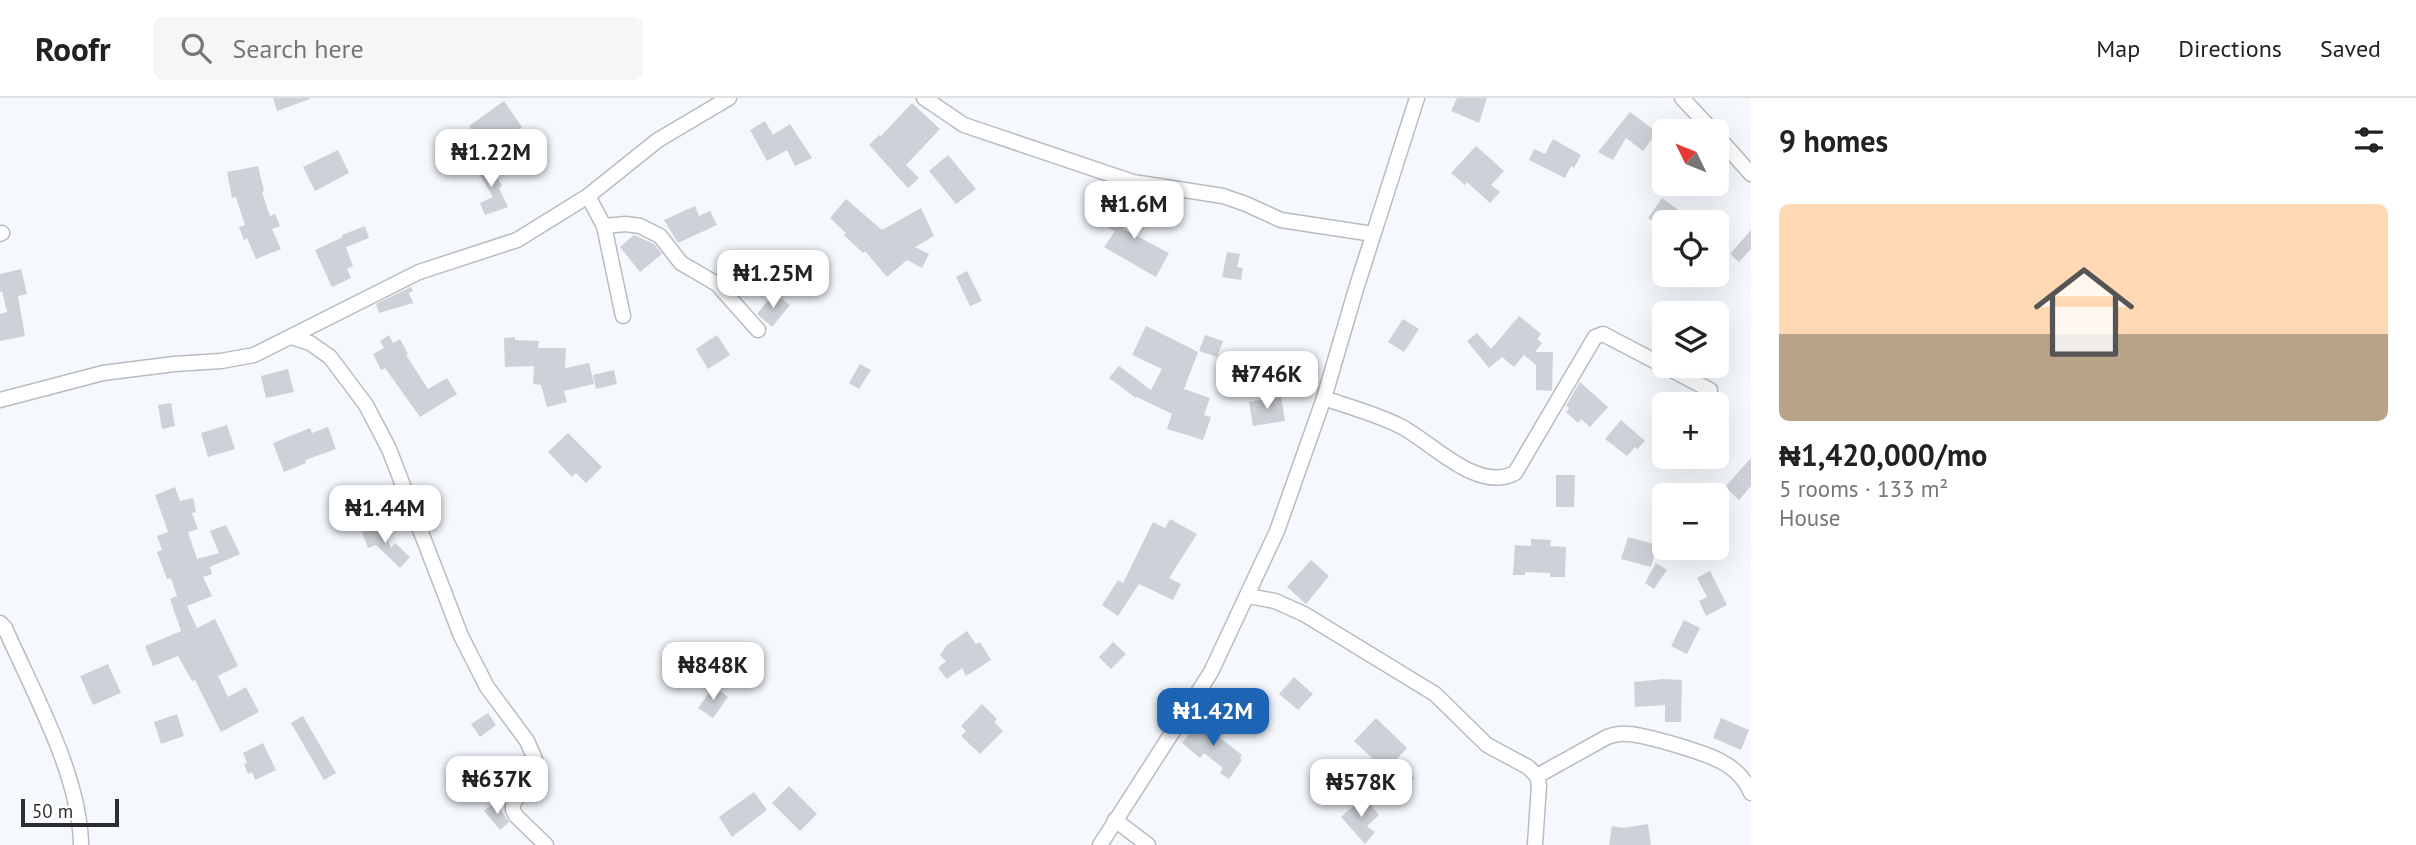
<!DOCTYPE html>
<html lang="en">
<head>
<meta charset="utf-8">
<style>
  :root { --surface:#fff; --page:#f6f6f6; --text:#222; --muted:#767676; --line:#e0e0e0; --accent:#1e64b4 }
  body { margin:0; font-family:"PT Sans",sans-serif; background:var(--page); color:var(--text); height:100vh; display:flex; flex-direction:column; font-size:26px; white-space:nowrap }
  * { box-sizing:border-box; margin:0 }
  p { font-size:23px; color:var(--muted) }
  .icon { flex:none; width:38px; height:38px; fill:none; stroke:currentColor; stroke-width:2; stroke-linecap:round; stroke-linejoin:round }
  .map { position:relative; flex:1; overflow:hidden }
  .details { display:flex; flex-direction:column; background:var(--surface); width:665px }
  .details>* { flex:none }
  .needle { width:46px; rotate:313deg }
  .buttons { position:absolute; left:1652px; top:21px; display:grid; gap:14px }
  .buttons a { display:grid; place-items:center; width:77px; height:77px; border-radius:10px; background:var(--surface); box-shadow:0 7px 28px #0002; font-size:35px }
  .scale { position:absolute; left:21px; bottom:18px; width:98px; box-sizing:border-box; padding-left:7px; border:4px solid #2b2d2f; border-top:0; font-size:19px; line-height:24px; white-space:nowrap; color:#2b2d2f; -webkit-text-stroke:5px #fff; paint-order:stroke }
  .price { position:absolute; translate:-50% -60px; padding:0 16px; border-radius:14px; background:#fff; color:#222; font-size:23px; line-height:46px; filter:drop-shadow(0 2px 4px #0008) }
  .price::after { content:''; position:absolute; left:50%; top:42px; width:21px; height:16px; margin-left:-10px; background:inherit; clip-path:polygon(0 0,100% 0,50% 100%) }
  .price.current { background:var(--accent); color:#fff }
  ul { padding:0; list-style:none }
  li { display:grid; align-content:center; gap:14px; height:371px; padding:0 28px }
  li+li { border-top:2px solid var(--line) }
  li span { display:grid; place-items:center; height:217px; border-radius:10px; color:#555 }
  li>.icon { margin-inline-start:auto }
  span .icon { width:126px; height:126px; fill:#fffc; stroke-width:1 }
  li b { font-size:30px }
  h2 { display:flex; justify-content:space-between; align-items:center; height:84px; padding:0 28px; font-size:30px }
  header { display:flex; align-items:center; gap:42px; box-sizing:border-box; height:98px; padding:0 35px; background:var(--surface); border-bottom:2px solid var(--line) }
  header strong { font-size:33px }
  nav { display:flex; gap:38px; margin-inline-start:auto; font-size:24px }
  .search { width:490px; height:63px; background:var(--page); display:flex; align-items:center; gap:18px; box-sizing:border-box; padding:0 24px; border-radius:10px; color:var(--muted); font-size:26px }
  main { display:flex; flex:1; min-height:0 }
  .map>svg:first-child { display:block }
  .building { fill:#ced1d7 }
  .lines { fill:none; stroke-linecap:round; stroke-linejoin:round }
  .minor-casing { stroke:#b8bcc1; stroke-width:17 }
  .minor { stroke:#fff; stroke-width:14 }
</style>
</head>
<body>
<header>
<strong>Roofr</strong>
<div class="search"><svg class="icon" aria-label="search" viewBox="0 0 24 24"><circle cx="10" cy="10" r="6"/><path d="M15 15l6 6"/></svg>Search here</div>
<nav><a>Map</a><a>Directions</a><a>Saved</a></nav>
</header>
<main>
<div class="map">
<svg width="1751" height="747" viewBox="0 0 1751 747">
  <rect width="100%" height="100%" fill="#f5f9fe"/>
  <!-- building -->
  <g class="building">
    <polygon points="273,0 309,0 310,1 277,13"/>
    <polygon points="1457,0 1487,0 1479,25 1451,13"/>
    <polygon points="504,3 522,29 511,36 508,32 484,49 469,28"/>
    <polygon points="912,5 940,31 906,67 919,80 908,90 869,47 879,37 881,38"/>
    <polygon points="1630,14 1657,34 1643,53 1626,40 1613,62 1598,54"/>
    <polygon points="765,23 773,37 790,26 812,60 795,68 787,52 767,63 750,32"/>
    <polygon points="1553,41 1581,57 1574,70 1571,68 1565,80 1529,62 1534,51 1545,56"/>
    <polygon points="1476,48 1504,73 1491,87 1500,94 1490,105 1467,84 1465,87 1451,75"/>
    <polygon points="338,52 349,75 315,93 303,69"/>
    <polygon points="948,57 976,91 956,106 929,73"/>
    <polygon points="487,62 502,88 499,90 508,109 485,117 480,105 493,99 475,68"/>
    <polygon points="258,68 264,93 262,94 270,118 275,116 280,128 272,131 281,151 256,161 247,140 244,142 239,129 245,127 236,99 232,100 227,74"/>
    <polygon points="1132,94 1144,101 1123,131 1169,155 1156,179 1104,149 1115,133 1108,130"/>
    <polygon points="1662,100 1695,124 1664,124 1664,152 1652,143 1662,130 1648,120"/>
    <polygon points="846,101 882,132 921,110 934,138 915,149 929,156 922,170 907,162 887,179 865,153 863,155 844,137 846,135 830,120"/>
    <polygon points="695,108 699,118 710,113 717,127 678,145 664,122"/>
    <polygon points="365,128 369,140 346,149 353,168 347,171 351,180 332,189 315,152 343,139 342,137"/>
    <polygon points="1751,132 1751,151 1739,164 1730,156"/>
    <polygon points="634,137 654,146 662,156 640,174 620,149"/>
    <polygon points="1227,154 1240,156 1237,169 1243,170 1241,182 1222,179"/>
    <polygon points="21,171 27,196 18,198 25,238 0,243 0,216 7,214 2,193 0,194 0,176"/>
    <polygon points="967,173 982,203 970,208 956,179"/>
    <polygon points="411,189 413,193 409,195 413,205 379,215 376,206"/>
    <polygon points="774,195 790,207 772,229 757,216"/>
    <polygon points="1519,218 1541,236 1537,241 1542,245 1535,254 1553,254 1552,293 1536,292 1536,267 1524,257 1514,269 1502,259 1489,270 1467,243 1477,235 1491,251"/>
    <polygon points="1403,221 1419,231 1404,254 1388,244"/>
    <polygon points="1146,228 1198,254 1184,291 1210,300 1204,317 1211,319 1203,342 1167,331 1172,316 1137,299 1136,300 1109,280 1119,268 1151,292 1162,271 1132,257"/>
    <polygon points="389,237 393,245 400,241 408,256 406,257 428,291 447,280 457,296 420,319 385,270 381,272 373,256 384,250 380,243"/>
    <polygon points="717,237 730,257 708,271 696,251"/>
    <polygon points="1205,237 1223,243 1217,259 1199,253"/>
    <polygon points="515,239 515,242 539,243 538,250 566,250 565,270 589,265 594,286 564,293 567,304 547,309 541,287 533,286 534,268 505,269 504,240"/>
    <polygon points="860,266 871,272 859,291 849,285"/>
    <polygon points="288,271 294,294 266,300 261,278"/>
    <polygon points="614,272 617,286 596,291 593,277"/>
    <polygon points="1580,284 1608,309 1590,329 1581,321 1578,325 1566,314 1569,310 1566,308"/>
    <polygon points="1281,298 1285,323 1253,328 1249,304"/>
    <polygon points="171,305 175,328 162,331 158,307"/>
    <polygon points="1621,322 1645,343 1637,351 1635,349 1627,358 1605,341"/>
    <polygon points="227,327 235,351 208,359 201,335"/>
    <polygon points="328,329 336,351 305,362 306,365 284,374 273,345 310,330 312,335"/>
    <polygon points="568,335 602,369 586,385 576,375 572,379 548,354"/>
    <polygon points="1751,360 1751,388 1739,402 1725,389"/>
    <polygon points="1556,377 1575,377 1574,409 1556,409"/>
    <polygon points="175,389 180,403 193,400 196,414 192,415 198,431 188,434 197,461 219,455 210,433 226,427 240,456 210,469 212,476 203,479 212,498 187,508 197,530 215,521 238,568 218,578 228,599 246,589 259,614 221,634 195,582 192,583 178,558 153,568 145,548 181,533 170,501 177,498 171,480 167,481 157,454 162,452 157,438 168,434 155,397"/>
    <polygon points="1170,421 1197,436 1169,480 1181,486 1173,502 1139,486 1118,518 1102,507 1118,482 1123,485 1153,424 1165,430"/>
    <polygon points="382,426 391,450 395,445 410,459 400,470 376,447 368,450 362,434"/>
    <polygon points="1628,439 1657,447 1651,469 1621,461"/>
    <polygon points="1531,441 1551,442 1550,448 1566,449 1565,479 1550,479 1550,475 1525,474 1525,477 1513,477 1515,447 1531,448"/>
    <polygon points="1311,462 1329,478 1306,506 1287,489"/>
    <polygon points="1656,465 1667,472 1654,491 1645,485"/>
    <polygon points="1710,473 1727,507 1706,518 1699,503 1707,499 1697,480"/>
    <polygon points="1684,522 1700,530 1687,556 1671,548"/>
    <polygon points="967,533 976,546 980,544 991,562 966,578 962,570 947,581 938,570 946,563 940,557 946,548"/>
    <polygon points="1113,544 1126,556 1111,571 1099,559"/>
    <polygon points="108,566 121,595 93,607 80,578"/>
    <polygon points="1294,579 1313,596 1298,612 1279,596"/>
    <polygon points="1664,581 1682,582 1681,624 1665,624 1665,607 1635,609 1634,584"/>
    <polygon points="714,588 728,599 713,620 698,610"/>
    <polygon points="982,606 997,621 994,624 1003,633 980,656 961,638 966,633 961,628"/>
    <polygon points="488,615 496,627 480,639 471,626"/>
    <polygon points="177,616 184,638 161,646 154,624"/>
    <polygon points="303,618 336,675 324,682 291,625"/>
    <polygon points="1376,620 1407,650 1396,662 1414,680 1401,693 1385,678 1388,675 1354,643"/>
    <polygon points="1721,620 1749,632 1741,652 1713,640"/>
    <polygon points="1196,621 1242,657 1240,660 1242,662 1229,681 1220,675 1223,670 1204,655 1200,660 1182,645 1192,632 1190,630"/>
    <polygon points="263,645 276,672 255,682 252,674 248,676 244,666 247,665 243,655"/>
    <polygon points="789,688 817,716 800,733 772,705"/>
    <polygon points="754,694 767,712 732,739 719,719"/>
    <polygon points="1364,699 1379,717 1367,728 1375,734 1365,746 1341,719"/>
    <polygon points="495,704 509,724 500,732 484,713"/>
    <polygon points="1648,726 1651,747 1609,747 1612,728 1623,730"/>
  </g>
  <g class="lines">
    <!-- minor casing -->
    <g class="minor-casing">
      <g id="minor">
        <polyline points="924,0 964,27 1133,84 1223,98 1246,106 1281,122 1373,136"/>
        <polyline points="1682,0 1713,33"/>
        <polyline points="1717,38 1751,76"/>
        <polyline points="588,98 604,128 623,218"/>
        <polyline points="604,128 626,126 640,128 660,138 681,165 717,186 758,232"/>
        <polyline points="0,136 2,135"/>
        <polyline points="291,239 310,245 330,259 366,307 389,351 461,538 487,589 527,643 535,661 535,672 513,706 513,712 516,718 546,747"/>
        <path d="M1324,300C1349,309 1376,316 1400,328C1432,344 1477,395 1515,375L1595,239L1603,236L1710,292"/>
        <polyline points="0,302 103,275 174,266 221,263 254,257 419,174 517,142 588,98 658,42 729,0"/>
        <polyline points="1248,498 1275,503 1304,516 1435,596 1487,647 1528,669 1537,678 1539,687 1535,747"/>
        <path d="M0,525L5,530C33,594 80,677 81,747"/>
        <path d="M1537,678L1607,639C1615,636 1620,635 1628,636C1646,637 1707,655 1722,664C1734,670 1746,682 1751,695"/>
        <polyline points="1115,722 1148,747"/>
        <polyline points="1100,747 1211,574 1277,433 1324,300 1356,191 1417,0"/>
      </g>
    </g>
    <!-- minor -->
    <use href="#minor" class="minor"/>
  </g>
</svg>
<div class="buttons">
<a><svg class="needle" viewBox="-14 -14 28 28"><path d="M0-13l5 13h-10z" fill="#e53935"/><path d="M0 13l5-13h-10z" fill="#767676"/></svg></a>
<a><svg class="icon" aria-label="locate" viewBox="0 0 24 24"><circle cx="12" cy="12" r="6"/><path d="M12 2v4M12 18v4M2 12h4M18 12h4"/></svg></a>
<a><svg class="icon" aria-label="layers" viewBox="0 0 24 24"><path d="M12 4l9 5-9 5-9-5zM3 14l9 5 9-5"/></svg></a>
<a>+</a>
<a>−</a>
</div>
<div class="scale">50 m</div>
<b class="price" style="left:491px;top:91px">₦1.22M</b>
<b class="price" style="left:1134px;top:143px">₦1.6M</b>
<b class="price" style="left:773px;top:212px">₦1.25M</b>
<b class="price" style="left:1267px;top:313px">₦746K</b>
<b class="price" style="left:385px;top:447px">₦1.44M</b>
<b class="price" style="left:713px;top:604px">₦848K</b>
<b class="price current" style="left:1213px;top:650px">₦1.42M</b>
<b class="price" style="left:497px;top:718px">₦637K</b>
<b class="price" style="left:1361px;top:721px">₦578K</b>
</div>
<section class="details">
<h2>9 homes<svg class="icon" aria-label="filters" viewBox="0 0 24 24"><path d="M4 7h16M4 17h16"/><circle cx="9" cy="7" r="2"/><circle cx="15" cy="17" r="2"/></svg></h2>
<ul>
<li><span style="background:linear-gradient(#ffd9b3 60%,#b9a48a 0)"><svg class="icon" aria-label="home" viewBox="0 0 24 24"><path d="M3 11l9-7 9 7M6 9v11h12V9"/></svg></span><div><b>₦1,420,000/mo</b><p>5 rooms · 133 m²</p><p>House</p></div></li>
</ul>
</section>
</main>
</body>
</html>
